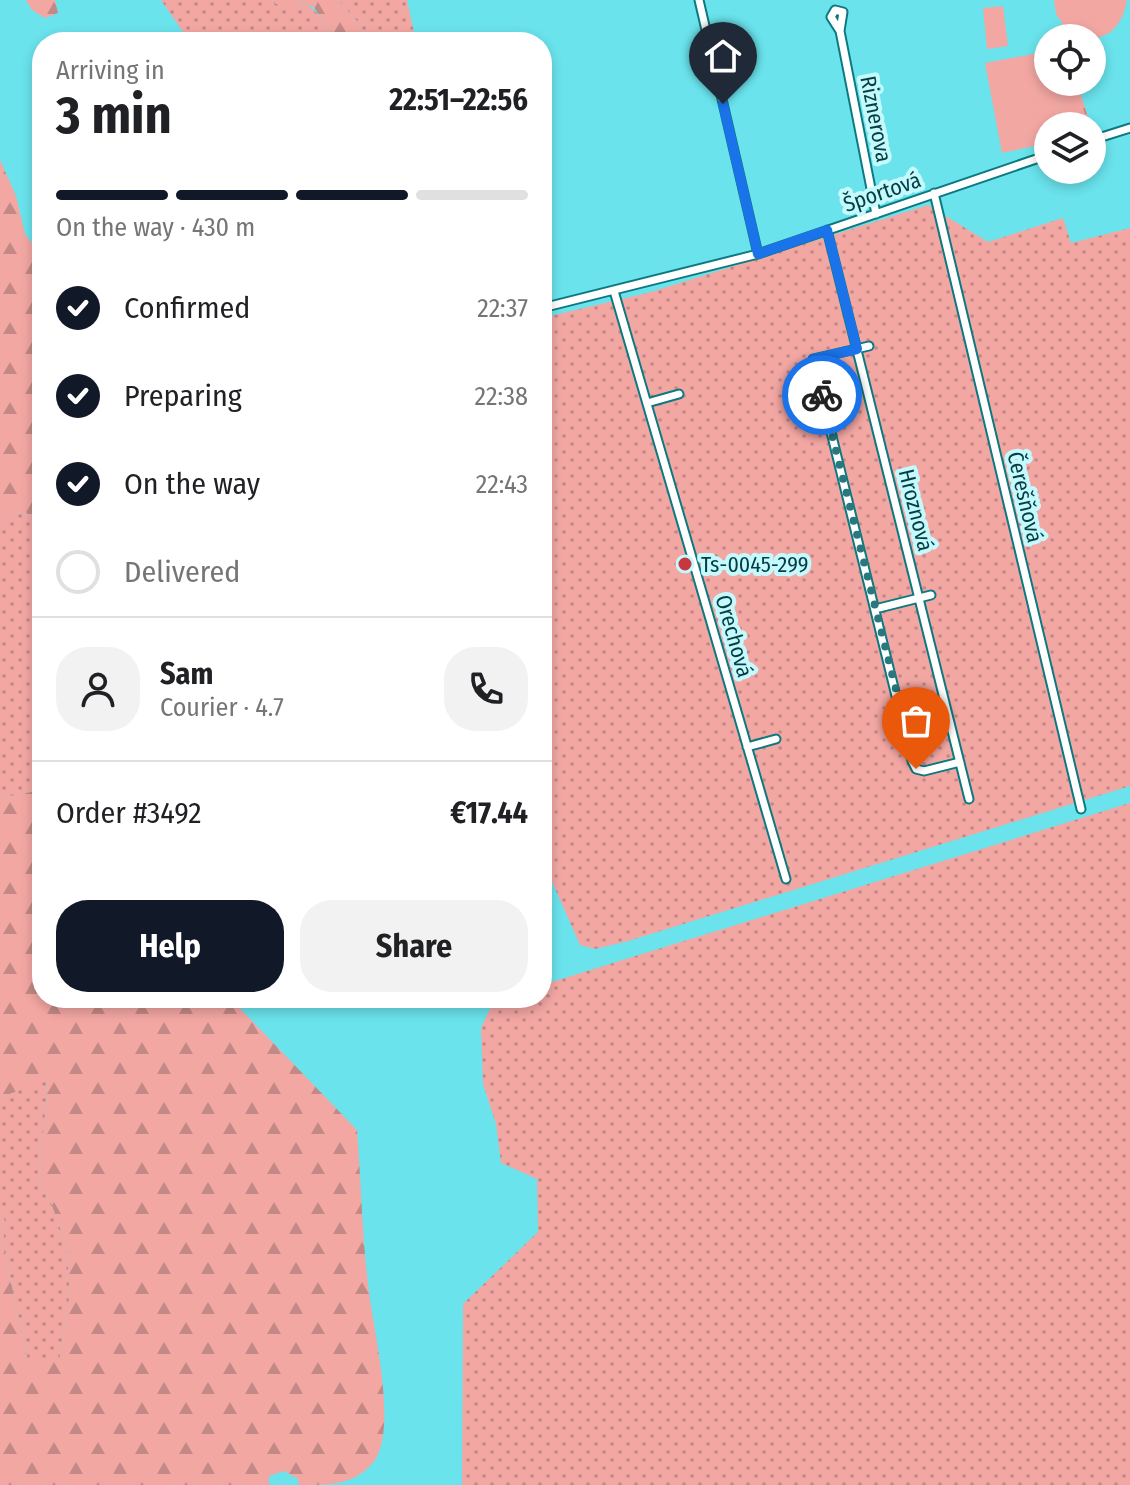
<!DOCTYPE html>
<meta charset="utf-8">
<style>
body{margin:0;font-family:"Fira Sans Condensed",sans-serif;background:#f2f2f2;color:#202124;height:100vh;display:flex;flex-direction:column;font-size:30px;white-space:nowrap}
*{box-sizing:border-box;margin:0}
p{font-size:26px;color:#757577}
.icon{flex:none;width:44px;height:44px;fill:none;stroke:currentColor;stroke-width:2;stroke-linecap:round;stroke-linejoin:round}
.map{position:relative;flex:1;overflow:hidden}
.details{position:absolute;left:32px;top:32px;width:520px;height:976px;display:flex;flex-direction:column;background:#fff;border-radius:32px;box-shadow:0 4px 12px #0003}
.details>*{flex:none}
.tools{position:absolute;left:1034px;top:24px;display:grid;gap:16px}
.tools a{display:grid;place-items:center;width:72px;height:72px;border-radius:50%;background:#fff;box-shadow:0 4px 12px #0003;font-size:40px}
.pin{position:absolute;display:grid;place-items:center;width:68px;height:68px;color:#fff;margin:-82px -34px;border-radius:50% 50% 50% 0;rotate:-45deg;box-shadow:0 0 8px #0007}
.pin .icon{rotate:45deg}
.courier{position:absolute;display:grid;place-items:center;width:80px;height:80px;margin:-40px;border:6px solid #1a73e8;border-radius:50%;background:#fff;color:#222;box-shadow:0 2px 10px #0007}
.head em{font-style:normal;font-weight:700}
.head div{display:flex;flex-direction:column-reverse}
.head{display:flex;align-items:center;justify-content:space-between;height:136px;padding:0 24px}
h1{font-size:52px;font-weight:700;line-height:60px}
.bar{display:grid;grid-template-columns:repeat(4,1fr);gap:12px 8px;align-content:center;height:96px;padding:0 24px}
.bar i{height:10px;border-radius:6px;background:#e0e0e0}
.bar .current{background:#111827}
.bar p{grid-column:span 4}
.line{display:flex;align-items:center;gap:20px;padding:0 24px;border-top:2px solid #e0e0e0}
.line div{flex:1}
.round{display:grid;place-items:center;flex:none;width:84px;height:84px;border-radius:32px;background:#f2f2f2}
ol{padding:0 24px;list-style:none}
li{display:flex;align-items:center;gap:24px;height:88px}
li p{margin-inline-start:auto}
li .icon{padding:8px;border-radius:50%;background:#111827;color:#fff;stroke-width:4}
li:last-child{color:#757577}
li i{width:44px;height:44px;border:4px solid #e0e0e0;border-radius:50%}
.cta{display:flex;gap:16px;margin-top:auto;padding:16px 24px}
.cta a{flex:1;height:92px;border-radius:32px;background:#111827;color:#fff;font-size:32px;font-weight:700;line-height:92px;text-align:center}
.cta a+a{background:#f2f2f2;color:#202124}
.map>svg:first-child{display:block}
.grass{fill:url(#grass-dots)}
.forest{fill:url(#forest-firs)}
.park{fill:url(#park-tufts)}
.garden{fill:#f3a7a3}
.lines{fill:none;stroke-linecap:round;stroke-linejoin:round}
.minor-casing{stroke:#0c7980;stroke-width:11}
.minor{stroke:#fff;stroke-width:7}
.done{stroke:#28787e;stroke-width:8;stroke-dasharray:0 14.4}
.route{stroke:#1a73e8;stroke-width:10}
.poi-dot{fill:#c73740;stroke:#c4fafe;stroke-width:3}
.labels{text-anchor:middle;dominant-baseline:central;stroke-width:8;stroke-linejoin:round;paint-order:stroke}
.street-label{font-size:22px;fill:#053e42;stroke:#c4fafe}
.poi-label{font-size:22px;fill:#053e42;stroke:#c4fafe;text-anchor:start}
</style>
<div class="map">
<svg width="1130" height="1485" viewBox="0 0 1130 1485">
<defs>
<pattern id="grass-dots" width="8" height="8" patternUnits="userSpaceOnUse" patternTransform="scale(2)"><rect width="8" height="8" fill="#f3a7a3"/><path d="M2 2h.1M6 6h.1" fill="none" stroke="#c38986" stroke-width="1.8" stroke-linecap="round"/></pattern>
<pattern id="forest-firs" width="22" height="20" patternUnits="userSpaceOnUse" patternTransform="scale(2)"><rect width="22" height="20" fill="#f3a7a3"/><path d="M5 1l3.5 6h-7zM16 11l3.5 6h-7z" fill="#c38986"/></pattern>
<pattern id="park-tufts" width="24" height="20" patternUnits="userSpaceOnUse" patternTransform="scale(2)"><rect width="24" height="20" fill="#f3a7a3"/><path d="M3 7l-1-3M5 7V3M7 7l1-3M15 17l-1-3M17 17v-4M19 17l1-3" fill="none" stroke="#c38986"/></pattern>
</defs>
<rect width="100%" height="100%" fill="#6ae3ec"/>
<!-- grass -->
<path class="grass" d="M161,0H273L271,2C318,4 311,3 335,42H190Z
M338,0H407L416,42H368L357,21Z
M928,205L988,242L1063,218L1071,243L1130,228V786L628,941L595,949L580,945L542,859V318L651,292Z
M26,512L42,535V790L0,798V520Z
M1130,803V1485H462L463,1304L538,1232L537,1179L501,1163L496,1124L483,1084L481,1028L494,1000L542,998V985Z
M48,1080L39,1182L50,1200L66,1244L70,1293L59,1362H28L3,1245L5,1221L0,1213V1097Z"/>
<!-- forest -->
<path class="forest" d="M26,0H55L58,13L45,18L32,10Z
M274,0H338L357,21L368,42H335L314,7L298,3L292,9L271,2Z
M0,160L16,196L25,234L42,256V535L26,512L0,520Z
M42,790V998H230L357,1130C361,1181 362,1233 368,1284C372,1326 398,1424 375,1460C356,1485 331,1485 299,1485L298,1479L284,1471L269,1476V1485H0V1213L5,1221L3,1245L28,1362L59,1361L70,1293L66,1244L50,1200L39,1182L48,1081L0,1097V798Z"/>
<!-- park -->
<path class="park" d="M1054,82H1077L1088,117L1084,126H1063Z"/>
<!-- garden -->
<path class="garden" d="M1054,0H1127C1121,34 1099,47 1067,31L1056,14Z
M1003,6L1008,46L987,49L983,8Z
M1044,52L1048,54V82H1054L1063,126H1048V143L1002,153L985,63Z"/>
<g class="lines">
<!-- minor casing -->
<g class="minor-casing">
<path id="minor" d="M699,0L758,254
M840,31L831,17L835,10L843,12L840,31L876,214
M1092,140L1130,128
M934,193L1081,809
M827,230L969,799
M614,291L786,879
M542,308L758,254L1048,155
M869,346L813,359L912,761L916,769L924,771L960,762
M647,403L679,394
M875,609L931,595
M747,747L776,739"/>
</g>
<!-- minor -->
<use href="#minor" class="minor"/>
</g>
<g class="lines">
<!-- done -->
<path class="done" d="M822,395L916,769"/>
<!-- route -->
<path class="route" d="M723,104L758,254L827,230L857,349L813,359L822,395"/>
</g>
<!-- markers -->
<circle class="poi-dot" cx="685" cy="564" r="8"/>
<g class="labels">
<!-- street labels -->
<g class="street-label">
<text transform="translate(876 119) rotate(79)">Riznerova</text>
<text transform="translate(882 192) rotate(-19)">Športová</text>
<text transform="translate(1025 497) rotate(77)">Čerešňová</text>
<text transform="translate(916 510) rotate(76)">Hroznová</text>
<text transform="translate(734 636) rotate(74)">Orechová</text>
</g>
<!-- poi labels -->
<g class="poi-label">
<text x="701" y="564">Ts-0045-299</text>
</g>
</g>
</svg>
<div class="tools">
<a><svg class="icon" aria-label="locate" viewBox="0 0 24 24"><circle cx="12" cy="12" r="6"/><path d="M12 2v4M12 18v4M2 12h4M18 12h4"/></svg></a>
<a><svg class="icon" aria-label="layers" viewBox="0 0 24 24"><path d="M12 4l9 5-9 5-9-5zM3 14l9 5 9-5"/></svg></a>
</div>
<div class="pin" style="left:916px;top:769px;background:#ea580c"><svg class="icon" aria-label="bag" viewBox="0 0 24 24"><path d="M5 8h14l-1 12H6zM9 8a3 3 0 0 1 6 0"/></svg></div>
<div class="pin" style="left:723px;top:104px;background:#1f2937"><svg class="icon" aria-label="home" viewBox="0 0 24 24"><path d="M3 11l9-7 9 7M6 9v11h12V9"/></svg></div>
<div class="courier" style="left:822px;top:395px"><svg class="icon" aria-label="bike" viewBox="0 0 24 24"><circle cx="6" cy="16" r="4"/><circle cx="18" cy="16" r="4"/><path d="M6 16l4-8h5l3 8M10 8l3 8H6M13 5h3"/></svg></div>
<section class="details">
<div class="head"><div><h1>3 min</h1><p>Arriving in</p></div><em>22:51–22:56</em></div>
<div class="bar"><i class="current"></i><i class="current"></i><i class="current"></i><i></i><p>On the way · 430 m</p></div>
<ol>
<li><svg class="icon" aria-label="check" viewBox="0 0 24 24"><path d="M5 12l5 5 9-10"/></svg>Confirmed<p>22:37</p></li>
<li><svg class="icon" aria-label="check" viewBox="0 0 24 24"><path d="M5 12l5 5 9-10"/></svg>Preparing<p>22:38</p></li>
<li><svg class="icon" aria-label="check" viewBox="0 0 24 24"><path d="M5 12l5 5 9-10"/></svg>On the way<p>22:43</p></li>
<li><i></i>Delivered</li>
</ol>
<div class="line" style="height:144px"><a class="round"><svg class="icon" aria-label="person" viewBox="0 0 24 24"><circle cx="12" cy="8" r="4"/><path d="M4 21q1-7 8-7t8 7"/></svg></a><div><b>Sam</b><p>Courier · 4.7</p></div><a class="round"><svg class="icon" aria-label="phone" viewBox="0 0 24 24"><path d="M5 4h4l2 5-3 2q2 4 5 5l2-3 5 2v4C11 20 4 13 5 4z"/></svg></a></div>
<div class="line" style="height:104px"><div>Order #3492</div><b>€17.44</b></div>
<div class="cta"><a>Help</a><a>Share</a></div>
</section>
</div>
